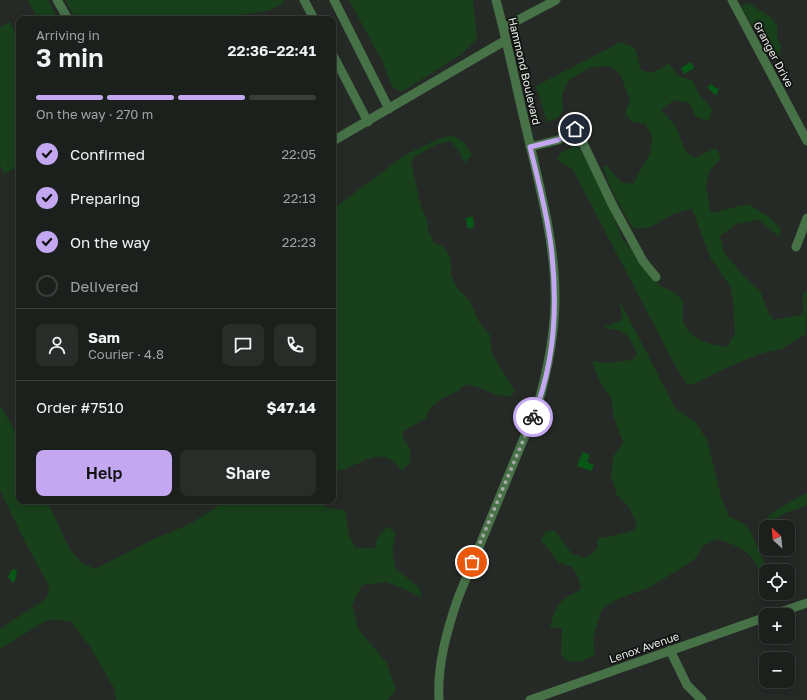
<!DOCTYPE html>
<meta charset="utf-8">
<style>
body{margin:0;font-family:"Golos Text",sans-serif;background:#292d29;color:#f1f3f6;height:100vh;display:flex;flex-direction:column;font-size:15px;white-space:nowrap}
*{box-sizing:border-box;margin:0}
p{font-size:13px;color:#a0a3a3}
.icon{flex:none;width:22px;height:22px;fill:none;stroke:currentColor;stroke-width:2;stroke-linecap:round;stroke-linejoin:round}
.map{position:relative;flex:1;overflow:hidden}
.drawer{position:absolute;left:16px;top:16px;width:320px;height:488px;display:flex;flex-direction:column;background:#1c201c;border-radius:8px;box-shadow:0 2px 10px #0003,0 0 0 1px #3a3e3b}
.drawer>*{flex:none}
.needle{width:26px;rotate:333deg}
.fabs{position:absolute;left:759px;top:520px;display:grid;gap:8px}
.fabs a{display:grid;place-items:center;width:36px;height:36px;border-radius:8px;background:#1c201c;box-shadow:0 2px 10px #0003,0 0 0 1px #3a3e3b;font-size:20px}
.pin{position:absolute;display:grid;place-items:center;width:34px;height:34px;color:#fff;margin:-17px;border:2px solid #fff;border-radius:50%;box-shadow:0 1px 4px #0007}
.courier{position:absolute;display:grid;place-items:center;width:40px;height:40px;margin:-20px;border:3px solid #c4a7f1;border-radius:50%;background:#fff;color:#222;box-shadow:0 1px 5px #0007}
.head em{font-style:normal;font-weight:600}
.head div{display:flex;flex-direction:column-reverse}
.head{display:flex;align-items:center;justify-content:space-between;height:68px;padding:0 20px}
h1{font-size:26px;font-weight:600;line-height:30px}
.bar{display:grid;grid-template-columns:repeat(4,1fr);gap:6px 4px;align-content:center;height:48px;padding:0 20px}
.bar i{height:5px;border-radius:3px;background:#3a3e3b}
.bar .on{background:#c4a7f1}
.bar p{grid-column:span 4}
.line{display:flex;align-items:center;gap:10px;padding:0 20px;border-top:1px solid #3a3e3b}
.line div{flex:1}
.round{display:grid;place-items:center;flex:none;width:42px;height:42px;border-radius:8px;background:#292d29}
ol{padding:0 20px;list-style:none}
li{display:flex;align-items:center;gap:12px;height:44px}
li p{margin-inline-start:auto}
li .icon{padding:4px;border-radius:50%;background:#c4a7f1;color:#111;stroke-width:4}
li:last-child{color:#a0a3a3}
li i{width:22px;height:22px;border:2px solid #3a3e3b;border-radius:50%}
.primary-button{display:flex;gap:8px;margin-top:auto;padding:8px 20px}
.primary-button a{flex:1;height:46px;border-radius:8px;background:#c4a7f1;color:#111;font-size:16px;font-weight:600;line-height:46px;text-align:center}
.primary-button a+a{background:#292d29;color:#f1f3f6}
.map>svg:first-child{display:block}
.green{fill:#18401b}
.water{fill:#095716}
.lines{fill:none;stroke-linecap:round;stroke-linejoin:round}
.minor{stroke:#477248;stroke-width:9}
.done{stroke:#a4a7a4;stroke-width:4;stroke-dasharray:0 7.2}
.route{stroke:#c4a7f1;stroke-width:5}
.labels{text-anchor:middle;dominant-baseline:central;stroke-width:3.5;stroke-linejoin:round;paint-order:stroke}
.street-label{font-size:11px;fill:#e8ebe8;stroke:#101210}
</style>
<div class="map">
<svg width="807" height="700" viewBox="0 0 807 700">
<rect width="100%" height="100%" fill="#262a26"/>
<!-- green -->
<path class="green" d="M27,0H48L58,19H38Z
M65,0H282L284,3L268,11L221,18L220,19H76Z
M349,0H473L477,38L462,54L403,91L397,90L392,86L383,63Z
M748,3L772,18L777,26V36L781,46L779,57L772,60L742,8L743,4Z
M10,22L19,39V166L5,174L0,165V27Z
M621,42L635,48L641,70L652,73L666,66L668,62L677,75L693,81L698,93L712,109L709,121L696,117L689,103L675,100L661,109L676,127L685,150L694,158L716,148L721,158L710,170L706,186L711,213L748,204L768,216L781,229L779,237L759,220L736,224L720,236L724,252L742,274L760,291L769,314L774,320L803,314V293L807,290L806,334L782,349L759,354L726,368L696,383L688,385L677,369L573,170L557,160L560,153L569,149L576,143L599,182L622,238L660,286L672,291L683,301C683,307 682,317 684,323C692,341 710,344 727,347L735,333L733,300L730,286L711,259L692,209C685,210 677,213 671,215C657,222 649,233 632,227L611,189L603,167L607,166L621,182L633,184L650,153L652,136L645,124L632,122L625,114L630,100L620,74L610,66L589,68L569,80L562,94L563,110L558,118L547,122L536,86Z
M453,135L464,143L472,155L464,163L460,153L451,141L437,144L414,157L411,164L421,206L427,220L429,232L434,243L443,246L451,259V275L457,288L470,301L479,322L490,335L492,354L515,391L510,397L497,395L480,388L466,384L458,391L441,399L430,408L426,418L402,432L404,440L410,448V462L402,471C384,449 375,456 352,466C346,469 339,470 333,471V209L405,155L436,140Z
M620,301L675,408L695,422L707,440L721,497L729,516L742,523L750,530L768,571H766V591C763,586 762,579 760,573C754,553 737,545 717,539L703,546L694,560L650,587L618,599L602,609L593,638L595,655L581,661L568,662L561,654L562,628L550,627C552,618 556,606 564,599C569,595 576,593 581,589L579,579L572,567L559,563L541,540L546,531H555L572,554L585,558L597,549L598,538L609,537L634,530L637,524L629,507L617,495L611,477L613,457L623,442L614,418L611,398L600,382L592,361L606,363L632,360L637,355C634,346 629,334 620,331C615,329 610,329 604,327L622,320Z
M0,405L19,438V501H47L70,550L82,563L95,569L156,538L190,524L226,501H319L327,508L345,510L349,535L356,548H375L377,538L388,526L396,533L392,551L396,569L419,587L422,598L407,590L386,582L362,585L352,605L358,629L387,663L396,691L387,700H116L114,688L89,645L70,621L47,620L0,649V629L47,598L49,586L25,542L0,490Z
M807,493V505C799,509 791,511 783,514C777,517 772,522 766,523L765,519C778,508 792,501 807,493Z"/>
<!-- water -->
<path class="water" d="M691,62L694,68L684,74L681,68Z
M712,84L714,87L718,88V92L717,95L714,94L708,88L709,85Z
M468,217H473L474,226L471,229L467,227L466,219Z
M583,452L590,455L587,462L594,465L591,471L577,466Z
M14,569L17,570L15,581L13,583L8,577L11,571Z"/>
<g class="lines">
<!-- minor -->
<path class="minor" d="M57,0L68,19
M304,0L314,19
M334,0L389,109
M732,0L807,141
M503,28L556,0
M333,55L368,122
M572,131L578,134L581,139L613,206L643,261L656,277
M333,141L506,40
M530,147L558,140L575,129
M796,247L807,218
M771,615L807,603
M670,650L687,685L702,700
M439,700C437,665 447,630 458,598L538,404C548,369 555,333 555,297C555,242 540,189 528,136C517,91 508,45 496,0
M530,700L766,617"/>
</g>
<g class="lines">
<!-- done -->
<path class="done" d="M472,562L533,417"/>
<!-- route -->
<path class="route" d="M533,417C555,363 558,303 551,246C547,213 538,180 530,147L558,140L575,129"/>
</g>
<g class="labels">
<!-- street labels -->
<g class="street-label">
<text transform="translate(774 54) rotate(62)">Granger Drive</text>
<text transform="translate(525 71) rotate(77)">Hammond Boulevard</text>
<text transform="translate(644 647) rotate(-19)">Lenox Avenue</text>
</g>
</g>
</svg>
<div class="fabs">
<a><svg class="needle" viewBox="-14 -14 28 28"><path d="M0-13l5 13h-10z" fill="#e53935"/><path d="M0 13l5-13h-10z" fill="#a0a3a3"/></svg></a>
<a><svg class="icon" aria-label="locate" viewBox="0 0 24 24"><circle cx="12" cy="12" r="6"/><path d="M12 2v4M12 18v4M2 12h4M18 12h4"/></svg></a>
<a>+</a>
<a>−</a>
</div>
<div class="pin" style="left:472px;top:562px;background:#ea580c"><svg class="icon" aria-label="bag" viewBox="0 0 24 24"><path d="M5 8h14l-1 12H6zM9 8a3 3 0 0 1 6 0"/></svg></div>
<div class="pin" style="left:575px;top:129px;background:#1f2937"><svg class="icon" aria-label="home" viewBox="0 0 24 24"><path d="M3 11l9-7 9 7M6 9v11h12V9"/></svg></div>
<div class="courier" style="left:533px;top:417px"><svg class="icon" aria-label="bike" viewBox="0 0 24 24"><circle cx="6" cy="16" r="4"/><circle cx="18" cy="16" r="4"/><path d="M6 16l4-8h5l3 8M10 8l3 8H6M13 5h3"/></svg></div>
<section class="drawer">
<div class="head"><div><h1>3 min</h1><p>Arriving in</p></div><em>22:36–22:41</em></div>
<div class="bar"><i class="on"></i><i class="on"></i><i class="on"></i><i></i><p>On the way · 270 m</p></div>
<ol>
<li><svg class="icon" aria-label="check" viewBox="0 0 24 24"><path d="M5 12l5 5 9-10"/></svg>Confirmed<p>22:05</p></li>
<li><svg class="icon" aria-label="check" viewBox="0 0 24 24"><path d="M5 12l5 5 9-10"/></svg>Preparing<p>22:13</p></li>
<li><svg class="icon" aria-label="check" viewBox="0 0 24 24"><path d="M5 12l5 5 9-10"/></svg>On the way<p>22:23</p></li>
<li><i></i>Delivered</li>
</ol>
<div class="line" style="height:72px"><a class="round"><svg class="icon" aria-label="person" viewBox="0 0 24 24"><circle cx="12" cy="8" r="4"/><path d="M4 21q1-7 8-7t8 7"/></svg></a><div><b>Sam</b><p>Courier · 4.8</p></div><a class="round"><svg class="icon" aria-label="chat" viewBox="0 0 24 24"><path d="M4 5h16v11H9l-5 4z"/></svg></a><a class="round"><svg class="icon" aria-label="phone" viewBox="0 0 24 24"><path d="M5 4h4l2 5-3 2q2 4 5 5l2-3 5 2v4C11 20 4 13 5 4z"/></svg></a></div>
<div class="line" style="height:52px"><div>Order #7510</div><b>$47.14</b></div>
<div class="primary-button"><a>Help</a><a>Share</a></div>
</section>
</div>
